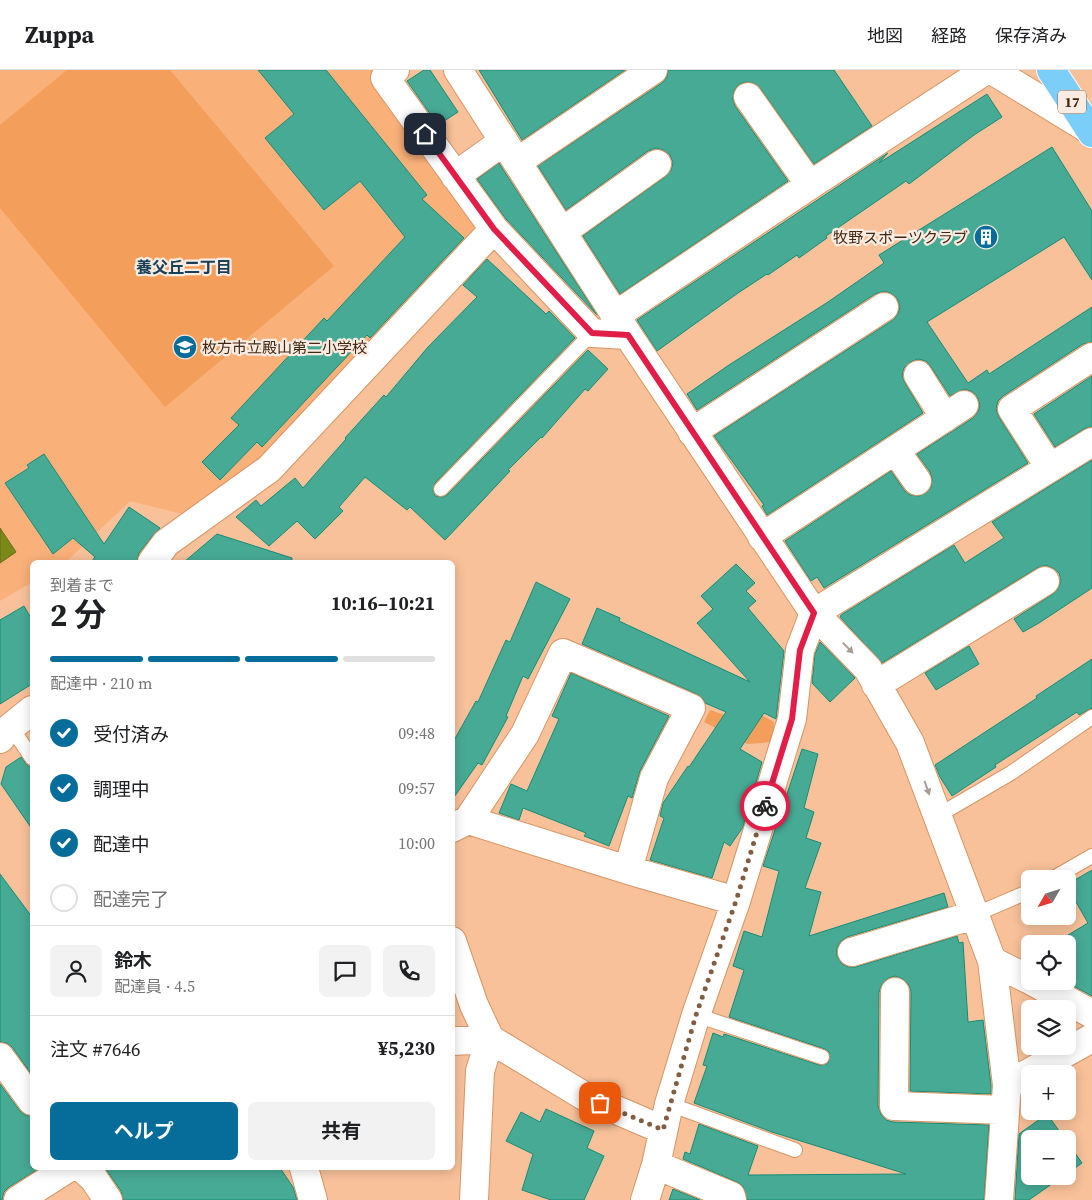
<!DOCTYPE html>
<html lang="ja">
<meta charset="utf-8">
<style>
body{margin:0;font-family:"Source Serif 4","Noto Sans JP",serif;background:#f2f2f2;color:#202124;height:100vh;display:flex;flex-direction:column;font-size:19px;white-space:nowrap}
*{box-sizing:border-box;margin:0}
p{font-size:16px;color:#757577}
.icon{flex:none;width:28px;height:28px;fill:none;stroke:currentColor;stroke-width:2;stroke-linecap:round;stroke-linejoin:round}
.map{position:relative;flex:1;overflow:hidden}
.sheet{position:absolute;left:30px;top:490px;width:425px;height:610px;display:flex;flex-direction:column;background:#fff;border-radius:8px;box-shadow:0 2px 12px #0003}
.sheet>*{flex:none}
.needle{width:32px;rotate:231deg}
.controls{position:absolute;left:1021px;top:800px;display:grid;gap:10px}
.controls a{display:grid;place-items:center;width:55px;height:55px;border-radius:8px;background:#fff;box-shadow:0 2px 12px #0003;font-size:25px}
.pin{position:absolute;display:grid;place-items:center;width:42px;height:42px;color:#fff;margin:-21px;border-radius:10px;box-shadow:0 2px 8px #0006}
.courier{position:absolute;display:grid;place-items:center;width:50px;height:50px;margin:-25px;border:4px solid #e11d48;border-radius:50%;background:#fff;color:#222;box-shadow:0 1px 6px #0007}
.overview em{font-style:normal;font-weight:700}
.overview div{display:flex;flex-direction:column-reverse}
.overview{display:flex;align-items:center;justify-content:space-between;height:85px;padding:0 20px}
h1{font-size:32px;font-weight:700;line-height:38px}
.bar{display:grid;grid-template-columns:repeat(4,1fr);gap:8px 5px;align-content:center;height:60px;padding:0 20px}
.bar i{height:6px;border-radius:4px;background:#e0e0e0}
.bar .on{background:#066c9a}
.bar p{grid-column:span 4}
.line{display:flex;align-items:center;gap:12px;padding:0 20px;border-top:1px solid #e0e0e0}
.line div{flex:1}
.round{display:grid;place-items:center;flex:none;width:52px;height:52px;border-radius:8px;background:#f2f2f2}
ol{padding:0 20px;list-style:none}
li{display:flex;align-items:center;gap:15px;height:55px}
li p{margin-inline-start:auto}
li .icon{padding:5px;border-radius:50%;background:#066c9a;color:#fff;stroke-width:4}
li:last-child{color:#757577}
li i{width:28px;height:28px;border:2px solid #e0e0e0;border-radius:50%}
.action{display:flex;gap:10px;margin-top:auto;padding:10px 20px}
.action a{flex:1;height:58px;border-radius:8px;background:#066c9a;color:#fff;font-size:20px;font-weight:700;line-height:58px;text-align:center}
.action a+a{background:#f2f2f2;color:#202124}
header{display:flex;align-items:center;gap:30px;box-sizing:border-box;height:70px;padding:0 25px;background:#fff;border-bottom:1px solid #e0e0e0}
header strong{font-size:24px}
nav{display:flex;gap:28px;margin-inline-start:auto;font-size:18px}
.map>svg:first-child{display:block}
.built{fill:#fab079}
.green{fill:#f49e5b}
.water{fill:#7a8918;stroke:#696c16}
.building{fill:#47aa95;stroke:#168c77}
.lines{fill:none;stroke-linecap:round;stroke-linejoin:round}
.service-casing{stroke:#d69564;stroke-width:16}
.minor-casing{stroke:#d69564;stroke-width:30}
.primary-casing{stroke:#fff;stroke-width:30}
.service{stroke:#fff;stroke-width:14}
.minor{stroke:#fff;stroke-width:28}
.primary{stroke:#7acef7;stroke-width:28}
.oneway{fill:#aa9e94}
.done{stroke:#815d42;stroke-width:5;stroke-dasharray:0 9}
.route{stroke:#e11d48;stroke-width:6}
.labels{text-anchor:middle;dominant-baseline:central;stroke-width:4.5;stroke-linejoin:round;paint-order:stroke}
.shield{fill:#faece2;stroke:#786250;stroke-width:1}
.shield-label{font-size:14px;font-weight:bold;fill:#412712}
.poi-label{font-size:15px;fill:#412712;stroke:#faece2;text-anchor:end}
.neighbourhood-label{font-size:16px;font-weight:bold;fill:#184057;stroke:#faece2}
</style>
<header>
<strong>Zuppa</strong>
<nav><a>地図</a><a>経路</a><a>保存済み</a></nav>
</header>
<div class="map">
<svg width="1092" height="1130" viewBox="0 0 1092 1130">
<rect width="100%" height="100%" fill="#f8c19a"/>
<!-- built -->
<path class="built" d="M0,0H375L484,159L258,395L182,444L130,431L66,492H32V512L0,531Z"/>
<!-- green -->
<path class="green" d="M67,0H170L334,196L165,337L0,138V55Z
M733,626L753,640L774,652L773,672L747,674L704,652L710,640L725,645Z"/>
<!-- water -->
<path class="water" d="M0,458L16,482L0,493Z"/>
<!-- building -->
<path class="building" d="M258,0H326L427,125L422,129L464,168L370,268L367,265L262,377L257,372L220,410L202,392L239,355L231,348L324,248L327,251L405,167L360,111L324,140L265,68L294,44Z
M424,0H430L458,42L438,55L407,11Z
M479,0H625L522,70Z
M668,0H834L872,56L814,94L760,18L754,13L746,12L739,14L734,21L733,29L735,36L788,111L620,224L583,166L666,106L671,100L673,93L670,85L663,80L656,78L648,81L566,140L538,96L662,13L667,7Z
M987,24L1002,47L974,65L909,114L906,111L826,166L827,168L799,188L797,185L768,205L767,204L738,223L657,281L637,250L888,83L879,93Z
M1052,77L1092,141V210L1064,167L927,252L968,313L987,300L989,304L1092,237V272L1083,274L1003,326L998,331L996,339L999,347L1028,393L824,518L817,507L811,511L785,471L891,401L904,420L910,425L919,426L926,423L931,417L932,409L930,402L917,384L973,348L978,342L980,335L977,326L971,321L964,319L950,326L931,297L926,291L918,289L910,292L904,298L902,306L905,313L923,343L767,445L762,436L764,435L714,366L893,250L898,244L900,237L897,228L891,223L884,221L875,224L697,340L687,324L729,295L828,232L884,193L879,185Z
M499,93L504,101L597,245L506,149L477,109Z
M487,189L546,244L549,241L575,268L435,413L433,421L435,426L443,427L447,425L588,280L608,299L588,321L585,319L542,368L541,367L508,400L510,401L481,432L445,470L410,437L407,440L365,407L339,437L343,441L315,469L297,451L269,476L236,447L256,430L261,436L295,408L303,418L346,369L345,368L384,325L386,327L428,277L477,227L463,215Z
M1092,306V356L1084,359L1055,377L1034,344Z
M44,384L104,474L129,437L160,458L154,464L139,483L137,492H91L95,487L73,468L53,484L5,413L29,398L27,395Z
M1092,390V518L1039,553L1023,562L1014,549L1053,524L1058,519L1061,511L1059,503L1053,498L1045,495L1037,498L882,593L840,547L841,545L954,475L965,493L1004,468L992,452Z
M217,464L292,488V492H184Z
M736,494L755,513L746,521L756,531L748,538L784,581L776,649L764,643L740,679L762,692L743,757L730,776L724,772L712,808L650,790L664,748L660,746L663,733L688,696L689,697L726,642L705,633L703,629L697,624L582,574L597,538L620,548L619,551L750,612L697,553L713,539L701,526Z
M536,512L570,529L528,609L523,606L506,646L508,647L482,695L478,693L452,730V674L476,631L478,632L506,570L510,572Z
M24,536L32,550V614L0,634V550Z
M820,572L855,608L830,632L812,613L815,584Z
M969,576L979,594L936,620L925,603Z
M1092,589V638L1079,645L1077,642L995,695L996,697L952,726L940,707L935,695L1037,628L1036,626Z
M571,603L669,646L640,701L632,728L628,726L609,776L584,766L586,763L523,738L519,750L499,743L511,714L527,721L559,649L552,646Z
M802,679L818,684L804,738L814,742L806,768L821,773L805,818L821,822L809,866L944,823L948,837L847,867L840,872L837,878V886L842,894L848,897H856L957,866L959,873L963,872L968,952L983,950L991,1015V1024L910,1021L911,922L909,915L903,909L895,906L888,908L882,914L879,922L878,1036L881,1044L886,1050L893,1052L989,1055L984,1130H747L743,1116L737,1112L683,1089L685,1082L690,1084L699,1054L758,1076L748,1105L906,1104L772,1062L694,1033L707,996L703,995L713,963L723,967L724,964L819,995L827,994L830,989L829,982L825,979L729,947L744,900L733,896L744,861L762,867L779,801L763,796Z
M21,687L28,696L32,697V759L1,714L6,697Z
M1092,800V926L1068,913V865L1088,853L1068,818V814Z
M0,804L32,847V1005L12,977L7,973L0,972Z
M0,1014L20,1041L25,1045L32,1046V1098H40L9,1117L4,1122L2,1130H0Z
M546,1039L594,1061L587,1078L604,1086L584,1130H551L522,1120L533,1084L506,1071L521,1042L540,1052Z
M1047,1044L1065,1069H1030V1106H1063L1029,1130H1015L1019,1064Z
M1068,1073L1082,1093L1068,1103Z
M105,1098H280L293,1117L297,1130H123L121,1121Z
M673,1119L700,1130H669Z"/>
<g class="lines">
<!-- service casing -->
<g class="service-casing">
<path id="service" d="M441,419L592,263
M11,657L32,688
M937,746L1011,703L1092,647
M1052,809L1092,786
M974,845L1030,821
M696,945L822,987
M669,1034L795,1080"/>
</g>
<!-- minor casing -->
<g class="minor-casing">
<path id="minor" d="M395,0L385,8L494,159
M458,0L628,265L814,543L868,599L910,673L992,891L1030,910
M988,0L995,2L1090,60L1092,57
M748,27L810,115
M517,92L653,0
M455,106L504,71
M562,162L657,94
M616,245L810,115L986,0
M918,305L945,348
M692,362L884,237
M895,380L917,411
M1050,398L1012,339L1092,287
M762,467L964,335
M152,492L166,473L269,399L494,159L592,263L628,265
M876,615L1045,511
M0,669L7,660L32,640
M452,758L468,750L525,664L563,583L691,638L654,708L628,800L468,750
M628,800L736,831
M452,871L474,935L490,969L480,1001L474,1130
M852,882L974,845
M992,891L1007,1015
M1032,911L1092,944
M895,922L894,1036L1005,1040
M452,971L490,969L584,1026L663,1060
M0,987L32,1031
M656,1095L731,1126L732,1130
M82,1098L94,1109L108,1130
M304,1098L313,1130
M18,1130L68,1098
M645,1130L656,1095L669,1034L696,945L736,831L792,649L800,580L814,543L1092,372
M999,1130L1007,1015L1092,968"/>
</g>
<!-- primary casing -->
<g class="primary-casing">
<path id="primary" d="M1051,0L1092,63"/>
</g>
<!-- service -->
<use href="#service" class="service"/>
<!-- minor -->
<use href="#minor" class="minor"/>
<!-- primary -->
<use href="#primary" class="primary"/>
</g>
<!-- one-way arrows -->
<defs><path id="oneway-solid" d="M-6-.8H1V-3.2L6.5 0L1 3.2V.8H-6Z" transform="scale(1.25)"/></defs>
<g class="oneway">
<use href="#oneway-solid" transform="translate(848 578) rotate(46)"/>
<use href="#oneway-solid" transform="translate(927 718) rotate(70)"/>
</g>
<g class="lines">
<!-- done -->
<path class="done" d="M600,1033L663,1060L696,945L736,831L765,736"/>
<!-- route -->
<path class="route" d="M425,64L494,159L592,263L628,265L814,543L800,580L792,649L765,736"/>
</g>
<!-- icons -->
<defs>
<g id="building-disc" transform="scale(1.25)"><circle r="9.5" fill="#066c9a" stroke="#faece2"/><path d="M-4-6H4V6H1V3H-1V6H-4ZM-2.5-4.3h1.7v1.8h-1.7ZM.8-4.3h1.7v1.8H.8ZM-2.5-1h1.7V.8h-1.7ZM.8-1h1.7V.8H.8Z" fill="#fff"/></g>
<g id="school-disc" transform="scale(1.25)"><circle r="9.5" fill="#066c9a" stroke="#faece2"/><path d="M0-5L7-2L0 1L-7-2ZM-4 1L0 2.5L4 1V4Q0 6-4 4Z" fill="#fff"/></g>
</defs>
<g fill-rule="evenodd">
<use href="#building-disc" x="986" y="167"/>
<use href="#school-disc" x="185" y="277"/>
</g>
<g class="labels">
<!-- shield labels -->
<rect class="shield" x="1058" y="20.5" width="28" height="23" rx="4"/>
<g class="shield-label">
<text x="1072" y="32">17</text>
</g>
<!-- poi labels -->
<g class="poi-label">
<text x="968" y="167">牧野スポーツクラブ</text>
<text x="202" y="277" text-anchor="start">枚方市立殿山第二小学校</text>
</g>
<!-- neighbourhood labels -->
<g class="neighbourhood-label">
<text x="184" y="197">養父丘二丁目</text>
</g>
</g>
</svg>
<div class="controls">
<a><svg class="needle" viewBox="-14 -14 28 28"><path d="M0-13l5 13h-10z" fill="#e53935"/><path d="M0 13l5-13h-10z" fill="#757577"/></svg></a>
<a><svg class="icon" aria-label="locate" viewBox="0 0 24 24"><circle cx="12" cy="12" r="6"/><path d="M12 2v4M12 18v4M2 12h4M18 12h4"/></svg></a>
<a><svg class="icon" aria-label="layers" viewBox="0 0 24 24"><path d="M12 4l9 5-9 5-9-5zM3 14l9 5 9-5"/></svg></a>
<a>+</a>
<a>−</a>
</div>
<div class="pin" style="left:600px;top:1033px;background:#ea580c"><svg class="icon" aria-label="bag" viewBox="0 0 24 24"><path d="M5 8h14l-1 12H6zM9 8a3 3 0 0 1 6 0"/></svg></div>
<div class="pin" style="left:425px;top:64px;background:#1f2937"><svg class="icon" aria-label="home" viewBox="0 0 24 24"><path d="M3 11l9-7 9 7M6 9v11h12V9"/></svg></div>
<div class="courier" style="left:765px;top:736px"><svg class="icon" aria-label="bike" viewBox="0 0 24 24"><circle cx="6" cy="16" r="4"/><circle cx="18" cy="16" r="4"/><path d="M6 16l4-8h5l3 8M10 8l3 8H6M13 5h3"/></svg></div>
<section class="sheet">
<div class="overview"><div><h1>2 分</h1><p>到着まで</p></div><em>10:16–10:21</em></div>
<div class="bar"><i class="on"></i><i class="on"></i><i class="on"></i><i></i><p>配達中 · 210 m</p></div>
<ol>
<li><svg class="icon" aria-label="check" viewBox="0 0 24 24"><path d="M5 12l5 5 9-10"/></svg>受付済み<p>09:48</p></li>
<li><svg class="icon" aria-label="check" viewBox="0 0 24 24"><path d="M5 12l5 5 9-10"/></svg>調理中<p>09:57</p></li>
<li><svg class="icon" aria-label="check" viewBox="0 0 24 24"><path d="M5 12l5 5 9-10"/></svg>配達中<p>10:00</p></li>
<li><i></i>配達完了</li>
</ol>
<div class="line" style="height:90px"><a class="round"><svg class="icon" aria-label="person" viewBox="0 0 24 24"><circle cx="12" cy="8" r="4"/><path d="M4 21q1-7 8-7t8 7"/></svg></a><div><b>鈴木</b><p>配達員 · 4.5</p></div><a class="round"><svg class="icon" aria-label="chat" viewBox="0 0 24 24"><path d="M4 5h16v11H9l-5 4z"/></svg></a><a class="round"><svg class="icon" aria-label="phone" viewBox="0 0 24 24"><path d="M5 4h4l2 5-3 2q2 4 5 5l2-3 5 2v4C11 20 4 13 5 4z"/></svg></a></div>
<div class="line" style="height:65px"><div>注文 #7646</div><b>¥5,230</b></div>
<div class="action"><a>ヘルプ</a><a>共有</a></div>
</section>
</div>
